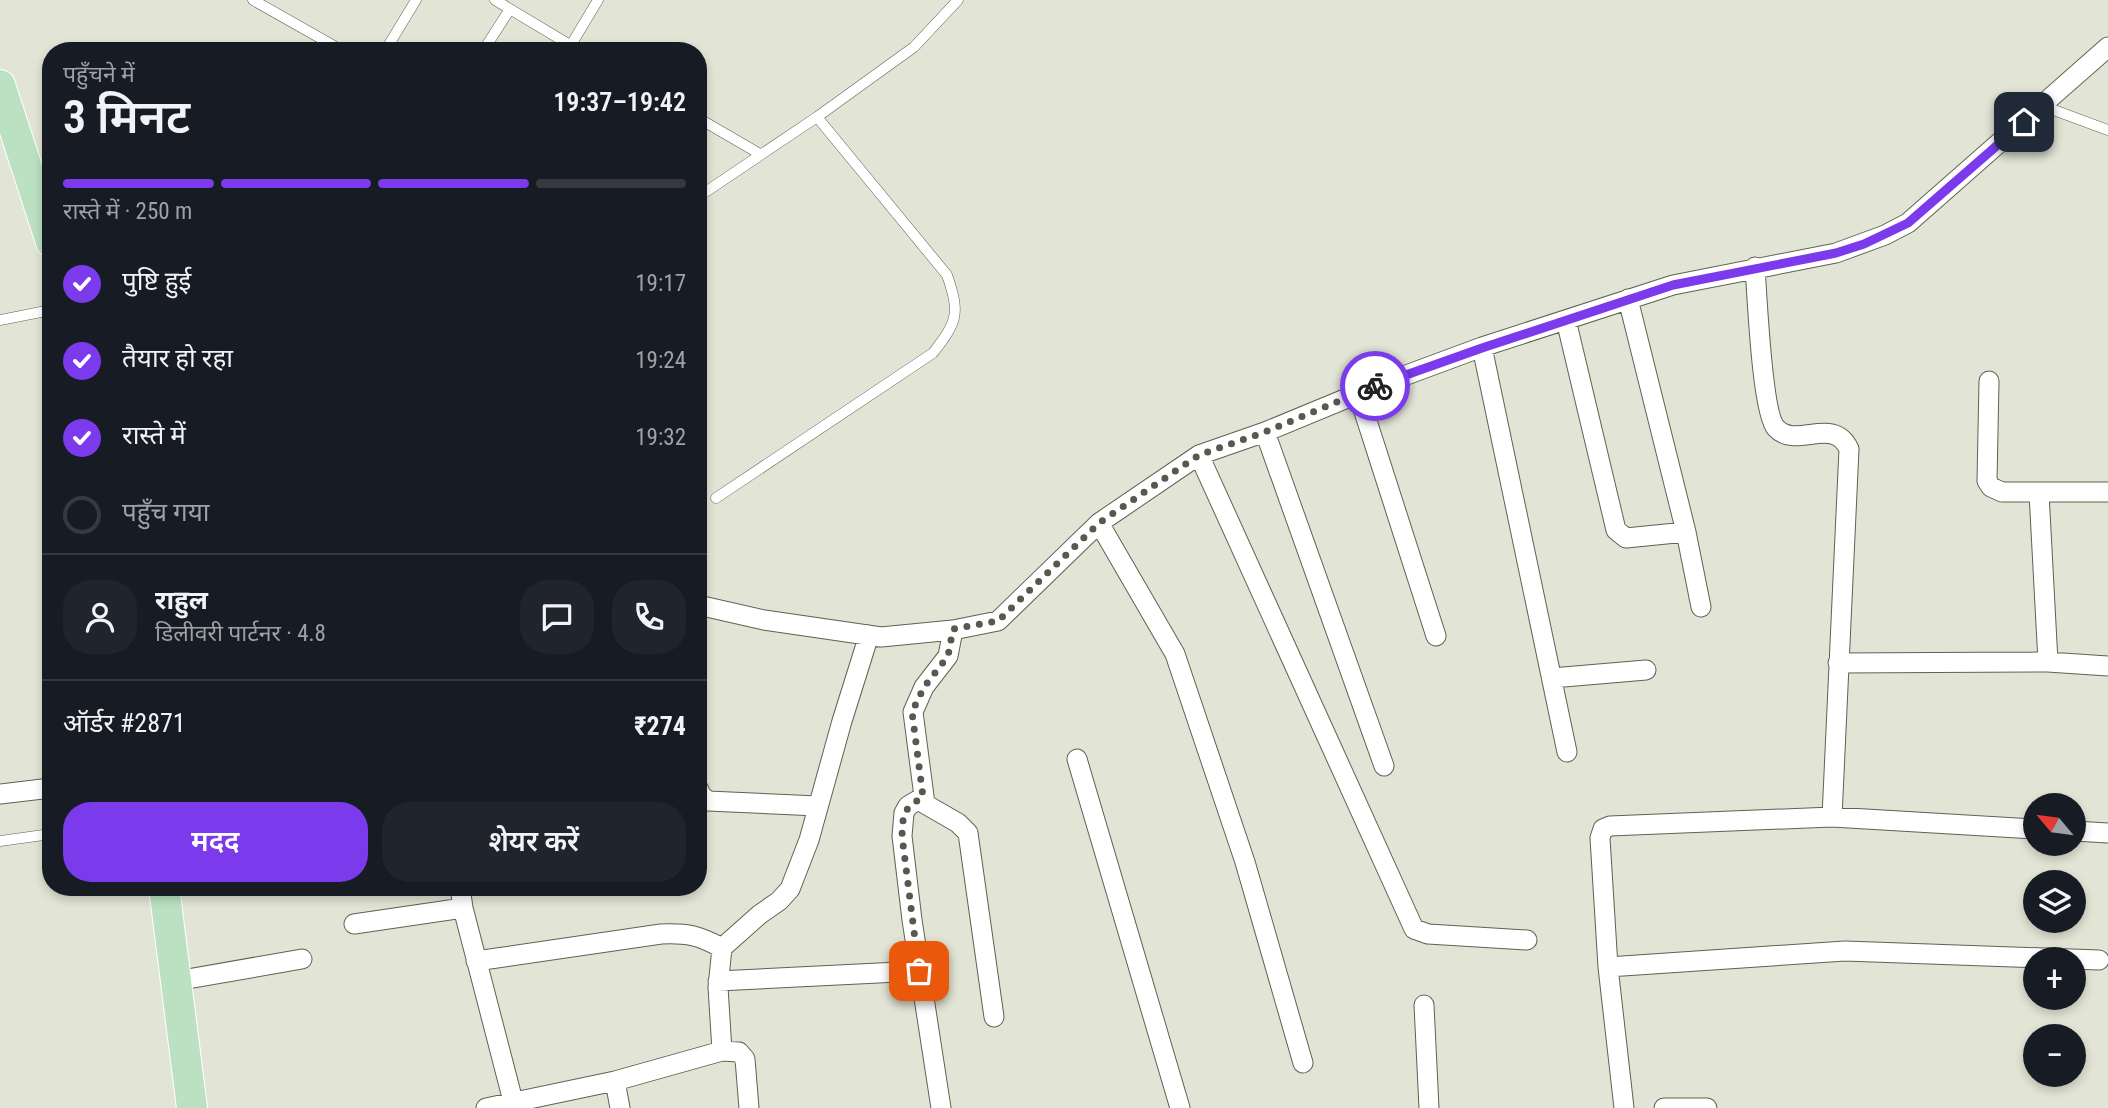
<!DOCTYPE html>
<html lang="hi">
<meta charset="utf-8">
<style>
body{margin:0;font-family:"Roboto Condensed","Noto Sans Devanagari",sans-serif;background:#20242c;color:#f1f3f6;height:100vh;display:flex;flex-direction:column;font-size:26px;white-space:nowrap}
*{box-sizing:border-box;margin:0}
p{font-size:23px;color:#9ea1a6}
.icon{flex:none;width:38px;height:38px;fill:none;stroke:currentColor;stroke-width:2;stroke-linecap:round;stroke-linejoin:round}
.map{position:relative;flex:1;overflow:hidden}
.panel{position:absolute;left:42px;top:42px;width:665px;height:854px;display:flex;flex-direction:column;background:#171b24;border-radius:28px;box-shadow:0 4px 10px #0003}
.panel>*{flex:none}
.needle{width:46px;rotate:299deg}
.buttons{position:absolute;left:2023px;top:793px;display:grid;gap:14px}
.buttons a{display:grid;place-items:center;width:63px;height:63px;border-radius:50%;background:#171b24;box-shadow:0 4px 10px #0003;font-size:35px}
.pin{position:absolute;display:grid;place-items:center;width:60px;height:60px;color:#fff;margin:-30px;border-radius:14px;box-shadow:0 4px 10px #0006}
.courier{position:absolute;display:grid;place-items:center;width:70px;height:70px;margin:-35px;border:5px solid #7c3aed;border-radius:50%;background:#fff;color:#222;box-shadow:0 2px 9px #0007}
.overview em{font-style:normal;font-weight:600}
.overview div{display:flex;flex-direction:column-reverse}
.overview{display:flex;align-items:center;justify-content:space-between;height:119px;padding:0 21px}
h1{font-size:46px;font-weight:600;line-height:52px}
.bar{display:grid;grid-template-columns:repeat(4,1fr);gap:10px 7px;align-content:center;height:84px;padding:0 21px}
.bar i{height:9px;border-radius:5px;background:#363941}
.bar .current{background:#7c3aed}
.bar p{grid-column:span 4}
.line{display:flex;align-items:center;gap:18px;padding:0 21px;border-top:2px solid #363941}
.line div{flex:1}
.round{display:grid;place-items:center;flex:none;width:74px;height:74px;border-radius:28px;background:#20242c}
ol{padding:0 21px;list-style:none}
li{display:flex;align-items:center;gap:21px;height:77px}
li p{margin-inline-start:auto}
li .icon{padding:7px;border-radius:50%;background:#7c3aed;color:#fff;stroke-width:4}
li:last-child{color:#9ea1a6}
li i{width:38px;height:38px;border:4px solid #363941;border-radius:50%}
.cta{display:flex;gap:14px;margin-top:auto;padding:14px 21px}
.cta a{flex:1;height:80px;border-radius:28px;background:#7c3aed;color:#fff;font-size:28px;font-weight:600;line-height:80px;text-align:center}
.cta a+a{background:#20242c;color:#f1f3f6}
.map>svg:first-child{display:block}
.lines{fill:none;stroke-linecap:round;stroke-linejoin:round}
.service-casing{stroke:#5f6153;stroke-width:11}
.minor-casing{stroke:#5f6153;stroke-width:21}
.primary-casing{stroke:#fff;stroke-width:32}
.service{stroke:#fff;stroke-width:10}
.minor{stroke:#fff;stroke-width:19}
.primary{stroke:#bce1c2;stroke-width:30}
.done{stroke:#575950;stroke-width:7;stroke-dasharray:0 12.6}
.route{stroke:#7c3aed;stroke-width:9}
</style>
<div class="map">
<svg width="2108" height="1108" viewBox="0 0 2108 1108">
<rect width="100%" height="100%" fill="#e2e5d5"/>
<g class="lines">
<!-- service casing -->
<g class="service-casing">
<path id="service" d="M253,0L343,51
M495,0L580,51
M571,45L598,0
M385,51L416,0
M483,51L510,9
M2043,106L2108,130
M698,118L760,154
M698,197L817,117L914,47L958,0
M0,320L51,310
M716,498L933,353C958,321 960,313 947,275L817,117
M0,841L51,834"/>
</g>
<!-- minor casing -->
<g class="minor-casing">
<path id="minor" d="M1755,267C1757,294 1762,413 1776,428C1796,450 1833,415 1849,449L1832,817
M1628,299L1686,532L1701,607
M1566,320L1616,530L1626,538L1686,532
M1482,347L1567,752
M1989,381L1987,481L1991,487L2002,492H2108
M1358,393L1436,636
M1265,432L1384,766
M1199,455L1414,929L1428,934L1527,940
M2039,493L2048,662
M1099,523L1175,654L1245,862L1303,1063
M698,605L764,620L881,637L953,630L998,621L1099,523L1199,455L1265,432L1374,387L1482,347L1673,285L1836,253L1885,235L1908,223L2108,47
M953,630L948,656L924,687L913,712L925,804L958,823L968,833L994,1017
M1838,663L2048,662L2108,666
M1552,678L1646,670
M1077,759L1180,1108
M698,788L701,795L708,801L818,806
M0,794L51,788
M923,797L908,806L904,813L902,836L912,920L941,1108
M2074,831L2108,833
M460,887L463,908L513,1101
M354,924L463,908
M476,961L661,934C688,933 698,935 722,948
M1608,967L1845,951L2099,960
M176,981L302,959
M718,981L919,971
M1424,1005L1429,1108
M722,1051L718,987L722,948L759,915L779,901L790,889L809,840L842,721L869,635
M615,1081L620,1108
M486,1108L615,1081L722,1051L739,1052L745,1059L749,1108
M1624,1108L1608,967L1600,838L1603,829L1610,826L1832,817L2035,829
M1664,1108H1707"/>
</g>
<!-- primary casing -->
<g class="primary-casing">
<path id="primary" d="M0,85L51,242
M164,887L192,1108"/>
</g>
<!-- service -->
<use href="#service" class="service"/>
<!-- minor -->
<use href="#minor" class="minor"/>
<!-- primary -->
<use href="#primary" class="primary"/>
</g>
<g class="lines">
<!-- done -->
<path class="done" d="M919,971L902,836C903,813 903,809 923,797L912,712L924,687L948,656L953,629L998,621L1099,523L1199,455L1265,432L1375,386"/>
<!-- route -->
<path class="route" d="M1375,386L1482,348L1673,285L1836,253L1864,244L1908,223L2024,122"/>
</g>
</svg>
<div class="buttons">
<a><svg class="needle" viewBox="-14 -14 28 28"><path d="M0-13l5 13h-10z" fill="#e53935"/><path d="M0 13l5-13h-10z" fill="#9ea1a6"/></svg></a>
<a><svg class="icon" aria-label="layers" viewBox="0 0 24 24"><path d="M12 4l9 5-9 5-9-5zM3 14l9 5 9-5"/></svg></a>
<a>+</a>
<a>−</a>
</div>
<div class="pin" style="left:919px;top:971px;background:#ea580c"><svg class="icon" aria-label="bag" viewBox="0 0 24 24"><path d="M5 8h14l-1 12H6zM9 8a3 3 0 0 1 6 0"/></svg></div>
<div class="pin" style="left:2024px;top:122px;background:#1f2937"><svg class="icon" aria-label="home" viewBox="0 0 24 24"><path d="M3 11l9-7 9 7M6 9v11h12V9"/></svg></div>
<div class="courier" style="left:1375px;top:386px"><svg class="icon" aria-label="bike" viewBox="0 0 24 24"><circle cx="6" cy="16" r="4"/><circle cx="18" cy="16" r="4"/><path d="M6 16l4-8h5l3 8M10 8l3 8H6M13 5h3"/></svg></div>
<section class="panel">
<div class="overview"><div><h1>3 मिनट</h1><p>पहुँचने में</p></div><em>19:37–19:42</em></div>
<div class="bar"><i class="current"></i><i class="current"></i><i class="current"></i><i></i><p>रास्ते में · 250 m</p></div>
<ol>
<li><svg class="icon" aria-label="check" viewBox="0 0 24 24"><path d="M5 12l5 5 9-10"/></svg>पुष्टि हुई<p>19:17</p></li>
<li><svg class="icon" aria-label="check" viewBox="0 0 24 24"><path d="M5 12l5 5 9-10"/></svg>तैयार हो रहा<p>19:24</p></li>
<li><svg class="icon" aria-label="check" viewBox="0 0 24 24"><path d="M5 12l5 5 9-10"/></svg>रास्ते में<p>19:32</p></li>
<li><i></i>पहुँच गया</li>
</ol>
<div class="line" style="height:126px"><a class="round"><svg class="icon" aria-label="person" viewBox="0 0 24 24"><circle cx="12" cy="8" r="4"/><path d="M4 21q1-7 8-7t8 7"/></svg></a><div><b>राहुल</b><p>डिलीवरी पार्टनर · 4.8</p></div><a class="round"><svg class="icon" aria-label="chat" viewBox="0 0 24 24"><path d="M4 5h16v11H9l-5 4z"/></svg></a><a class="round"><svg class="icon" aria-label="phone" viewBox="0 0 24 24"><path d="M5 4h4l2 5-3 2q2 4 5 5l2-3 5 2v4C11 20 4 13 5 4z"/></svg></a></div>
<div class="line" style="height:91px"><div>ऑर्डर #2871</div><b>₹274</b></div>
<div class="cta"><a>मदद</a><a>शेयर करें</a></div>
</section>
</div>
